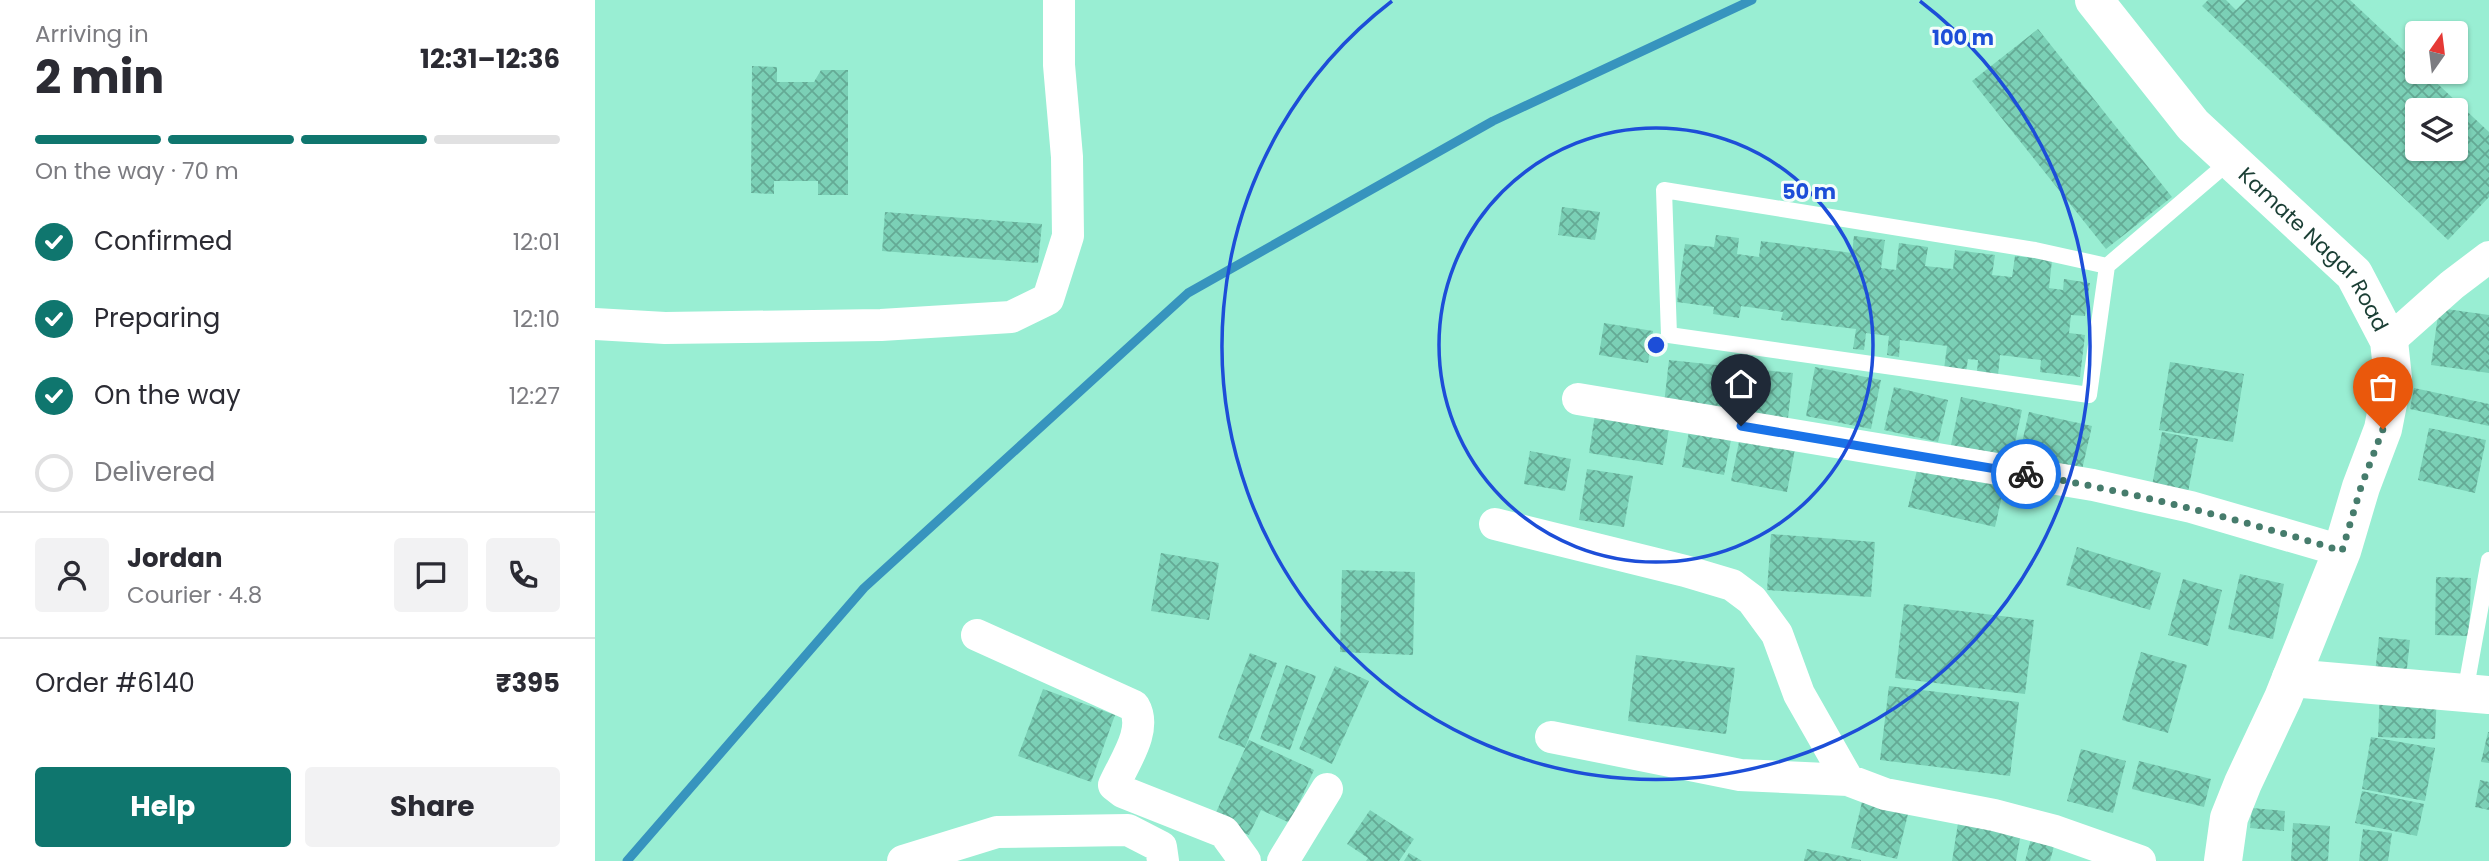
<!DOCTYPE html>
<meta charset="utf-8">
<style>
body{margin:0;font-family:Poppins,sans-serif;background:#f2f2f3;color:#2b2b33;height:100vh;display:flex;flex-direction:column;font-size:26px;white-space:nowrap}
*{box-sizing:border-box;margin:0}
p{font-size:23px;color:#7c7c81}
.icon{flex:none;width:38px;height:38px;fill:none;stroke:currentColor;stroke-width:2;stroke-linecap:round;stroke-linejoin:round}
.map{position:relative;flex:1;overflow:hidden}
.details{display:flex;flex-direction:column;background:#fff;width:595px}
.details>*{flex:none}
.needle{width:46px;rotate:14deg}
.fabs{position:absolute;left:1810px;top:21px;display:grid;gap:14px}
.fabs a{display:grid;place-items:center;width:63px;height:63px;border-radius:7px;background:#fff;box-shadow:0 2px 5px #0004;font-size:35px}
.pin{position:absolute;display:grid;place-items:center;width:60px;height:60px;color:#fff;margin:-72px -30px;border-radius:50% 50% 50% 0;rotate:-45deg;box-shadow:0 0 7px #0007}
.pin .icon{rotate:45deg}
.courier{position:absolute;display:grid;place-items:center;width:70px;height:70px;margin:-35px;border:5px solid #1a73e8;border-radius:50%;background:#fff;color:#222;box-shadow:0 2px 9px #0007}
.summary em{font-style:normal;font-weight:700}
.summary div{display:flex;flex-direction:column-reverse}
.summary{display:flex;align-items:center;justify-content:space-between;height:119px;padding:0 35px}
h1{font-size:46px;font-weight:700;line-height:52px}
.bar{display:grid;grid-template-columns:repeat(4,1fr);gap:10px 7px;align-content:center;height:84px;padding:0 35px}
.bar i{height:9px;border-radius:5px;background:#e1e1e2}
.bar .on{background:#0f766e}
.bar p{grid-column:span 4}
.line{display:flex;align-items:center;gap:18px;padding:0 35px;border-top:2px solid #e1e1e2}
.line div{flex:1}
.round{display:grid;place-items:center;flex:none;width:74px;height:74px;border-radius:7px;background:#f2f2f3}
ol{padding:0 35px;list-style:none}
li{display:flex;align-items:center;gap:21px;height:77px}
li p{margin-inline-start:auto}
li .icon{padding:7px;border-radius:50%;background:#0f766e;color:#fff;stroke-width:4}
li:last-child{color:#7c7c81}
li i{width:38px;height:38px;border:4px solid #e1e1e2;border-radius:50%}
.primary-button{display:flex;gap:14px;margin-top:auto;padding:14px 35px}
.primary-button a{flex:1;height:80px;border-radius:7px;background:#0f766e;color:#fff;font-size:28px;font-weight:700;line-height:80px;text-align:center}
.primary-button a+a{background:#f2f2f3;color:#2b2b33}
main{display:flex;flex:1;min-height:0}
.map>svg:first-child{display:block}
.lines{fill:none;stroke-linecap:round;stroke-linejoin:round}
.stream{stroke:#3794be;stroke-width:9}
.building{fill:url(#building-cross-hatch);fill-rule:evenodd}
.lane{stroke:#fff;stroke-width:16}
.street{stroke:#fff;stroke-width:32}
.secondary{stroke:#fff;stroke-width:38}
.done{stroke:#467c6c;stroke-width:7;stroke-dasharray:0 12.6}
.route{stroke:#1a73e8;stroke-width:9}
.ring{fill:none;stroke:#1d4ed8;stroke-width:3.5}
.labels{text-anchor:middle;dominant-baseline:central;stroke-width:6;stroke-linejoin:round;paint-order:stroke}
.street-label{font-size:21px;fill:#1a3e34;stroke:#f5fdfa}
.centre{fill:#1d4ed8;stroke:#f5fdfa;stroke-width:3.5}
.ring-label{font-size:21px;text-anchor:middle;font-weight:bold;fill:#1d4ed8;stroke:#f5fdfa;stroke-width:6;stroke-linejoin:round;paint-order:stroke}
</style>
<main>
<section class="details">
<div class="summary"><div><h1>2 min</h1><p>Arriving in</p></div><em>12:31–12:36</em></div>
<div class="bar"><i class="on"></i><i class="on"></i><i class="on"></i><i></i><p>On the way · 70 m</p></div>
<ol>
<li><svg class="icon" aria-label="check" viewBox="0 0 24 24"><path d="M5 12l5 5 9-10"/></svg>Confirmed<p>12:01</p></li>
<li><svg class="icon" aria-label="check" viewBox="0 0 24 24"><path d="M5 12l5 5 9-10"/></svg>Preparing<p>12:10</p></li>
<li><svg class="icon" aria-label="check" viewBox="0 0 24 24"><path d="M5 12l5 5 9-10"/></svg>On the way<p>12:27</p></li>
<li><i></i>Delivered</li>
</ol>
<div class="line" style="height:126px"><a class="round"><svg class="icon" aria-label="person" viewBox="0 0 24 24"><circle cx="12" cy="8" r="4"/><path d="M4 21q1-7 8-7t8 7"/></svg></a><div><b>Jordan</b><p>Courier · 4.8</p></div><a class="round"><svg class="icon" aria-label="chat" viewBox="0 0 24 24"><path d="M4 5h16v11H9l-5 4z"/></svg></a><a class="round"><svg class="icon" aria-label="phone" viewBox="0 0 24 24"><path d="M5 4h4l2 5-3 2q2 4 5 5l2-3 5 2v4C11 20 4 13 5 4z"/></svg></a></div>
<div class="line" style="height:91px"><div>Order #6140</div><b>₹395</b></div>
<div class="primary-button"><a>Help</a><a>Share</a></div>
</section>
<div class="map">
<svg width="1894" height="861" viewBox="0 0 1894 861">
<defs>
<pattern id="building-cross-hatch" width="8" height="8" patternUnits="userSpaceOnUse" patternTransform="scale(1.75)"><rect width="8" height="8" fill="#7bd0b6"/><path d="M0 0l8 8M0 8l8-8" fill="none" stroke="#64aa95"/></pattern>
</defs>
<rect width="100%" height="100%" fill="#99eed3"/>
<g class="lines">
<!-- stream -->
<path class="stream" d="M32,861L269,588L593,293L898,121L1157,0"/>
</g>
<!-- building -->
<path class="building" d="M1613,0H1631L1641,10L1651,0H1755L1822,63V72H1830L1894,132V197L1853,240L1607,6ZM1822,110H1860V149H1822Z
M1443,29L1577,197L1511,249L1377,81Z
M157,66L182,67V82H219L226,70H253V195H223V181H179V194L156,193Z
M967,207L1005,212L1000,240L963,235Z
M290,212L447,224L443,263L287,251Z
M1121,235L1144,238L1142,254L1164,257L1166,241L1257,253L1259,236L1290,240L1286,268L1301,270L1304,243L1333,247L1330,266L1358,269L1360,250L1400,255L1397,275L1417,277L1420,256L1457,260L1454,288L1468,290L1469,279L1495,283L1490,316L1476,315L1474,333L1490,335L1485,377L1445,372L1446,360L1405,355L1403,375L1382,372L1383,360L1373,359L1371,372L1349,369L1352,346L1305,340L1304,357L1292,355L1294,336L1271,333L1269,350L1258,349L1261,329L1186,320L1188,312L1146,306L1144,318L1118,314L1119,307L1082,302L1090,244L1119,247Z
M1844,308L1894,315V373L1836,365Z
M1009,323L1058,331L1053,363L1004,355Z
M1074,360L1198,373L1193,418L1069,404Z
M1575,362L1649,374L1638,442L1564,430Z
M1220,367L1286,380L1276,429L1211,416Z
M1299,387L1353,400L1343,442L1289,430Z
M1819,388L1894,404V426L1815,409Z
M1366,397L1427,410L1417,457L1356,445Z
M1434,412L1497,426L1486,474L1423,460Z
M1000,415L1074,428L1068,465L994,453Z
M1095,427L1137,435L1129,475L1087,467Z
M1834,428L1891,440L1880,493L1823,480Z
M1146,432L1201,443L1192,492L1136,481Z
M1567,432L1603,439L1592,498L1556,491Z
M935,451L976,459L970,491L929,484Z
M1325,458L1411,478L1400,527L1313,507Z
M992,469L1038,476L1029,527L984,520Z
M1176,534L1280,542L1276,597L1172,590Z
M1482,547L1566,573L1555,610L1471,585Z
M566,553L624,563L614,620L556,611Z
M747,570L820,572L818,655L745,652Z
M1645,574L1689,584L1678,639L1633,629Z
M1841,577L1876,578L1874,636L1840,635Z
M1588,579L1627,590L1613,646L1573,635Z
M1309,604L1439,620L1430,694L1300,678Z
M1784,637L1815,640L1811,677L1780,673Z
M1546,652L1592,665L1573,733L1527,720Z
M655,653L682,663L650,748L623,738Z
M1041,655L1140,668L1131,734L1033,721Z
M691,665L721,676L695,750L665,739Z
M740,666L774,681L737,764L704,749Z
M1294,686L1424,702L1415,776L1285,760Z
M448,689L520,715L496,782L423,756Z
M1785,691L1842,693L1840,739L1783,737Z
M1893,732H1894V763L1886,762Z
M1776,737L1840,748L1830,801L1767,789Z
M654,740L719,770L695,823L666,810L654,835L618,819Z
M1486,749L1531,761L1518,813L1472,801Z
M1544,761L1616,779L1609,807L1537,789Z
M1885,780L1894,782V810L1880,807Z
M1767,791L1829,804L1822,836L1760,823Z
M1267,802L1313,814L1302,859L1256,848Z
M1657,808L1690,811L1689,831L1655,828Z
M775,810L819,839L804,861H771L773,858L752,844Z
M1363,823L1426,833L1421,861H1357Z
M1698,823L1735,826L1733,861H1696Z
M1768,829L1797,833L1793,861H1764Z
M1436,839L1459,846L1455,861H1430Z
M1212,849L1266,860V861H1209Z
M814,853L827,861H809Z"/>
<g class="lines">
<!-- lane -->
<path class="lane" d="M1512,266L1440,250L1069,190L1074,335L1494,395L1512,266L1636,160
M1870,693L1894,560"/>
<!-- street -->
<path class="street" d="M0,324L70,328L286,325L416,317L453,299L473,236L472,157L464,65V0
M1794,341L1857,285L1894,257
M983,399L1498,485L1596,507L1747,551
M900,524L1090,571L1137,585L1157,600L1182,634L1204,694L1253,780L1290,794L1399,815L1460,831L1545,861
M382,635L539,706C553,730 529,762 519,785L528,792L629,832L650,861
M956,737L1145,775L1253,780
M308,861L402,832L533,830L566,847L568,861
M688,861L732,789"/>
<!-- secondary -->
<g class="secondary">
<path id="s1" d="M1499,0L1598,125L1759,274L1794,341L1798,378L1788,429L1766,487L1747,551L1688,698L1648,783L1634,818L1628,861"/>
<path d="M1696,678L1894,695"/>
</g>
</g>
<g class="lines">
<!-- done -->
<path class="done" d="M1431,474C1539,492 1643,519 1747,551L1766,487L1788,429"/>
<!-- route -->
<path class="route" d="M1146,426L1431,474"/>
</g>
<!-- distance rings -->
<g class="ring">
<circle cx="1061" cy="345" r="217"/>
<path d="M1325 1A434 434 0 1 1 797 1"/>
</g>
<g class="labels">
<!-- street labels -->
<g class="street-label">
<text stroke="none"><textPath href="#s1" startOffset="334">Kamate Nagar Road</textPath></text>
</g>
</g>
<circle cx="1061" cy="345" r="10" class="centre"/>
<g class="ring-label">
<text x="1368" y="45">100 m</text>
<text x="1214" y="199">50 m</text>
</g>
</svg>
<div class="fabs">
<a><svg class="needle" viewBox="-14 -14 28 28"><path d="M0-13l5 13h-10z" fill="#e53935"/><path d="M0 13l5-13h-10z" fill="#7c7c81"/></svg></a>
<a><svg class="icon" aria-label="layers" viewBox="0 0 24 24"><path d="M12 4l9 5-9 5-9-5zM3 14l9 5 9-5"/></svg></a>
</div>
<div class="pin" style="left:1788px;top:429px;background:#ea580c"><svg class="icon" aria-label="bag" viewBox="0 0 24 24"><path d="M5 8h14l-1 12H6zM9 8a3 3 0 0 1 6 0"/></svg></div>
<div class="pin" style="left:1146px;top:426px;background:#1f2937"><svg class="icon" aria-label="home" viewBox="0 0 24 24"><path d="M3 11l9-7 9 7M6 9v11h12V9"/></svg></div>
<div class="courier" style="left:1431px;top:474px"><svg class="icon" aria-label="bike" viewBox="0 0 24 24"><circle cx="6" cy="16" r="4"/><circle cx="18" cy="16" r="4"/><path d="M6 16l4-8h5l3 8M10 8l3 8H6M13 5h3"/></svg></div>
</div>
</main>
